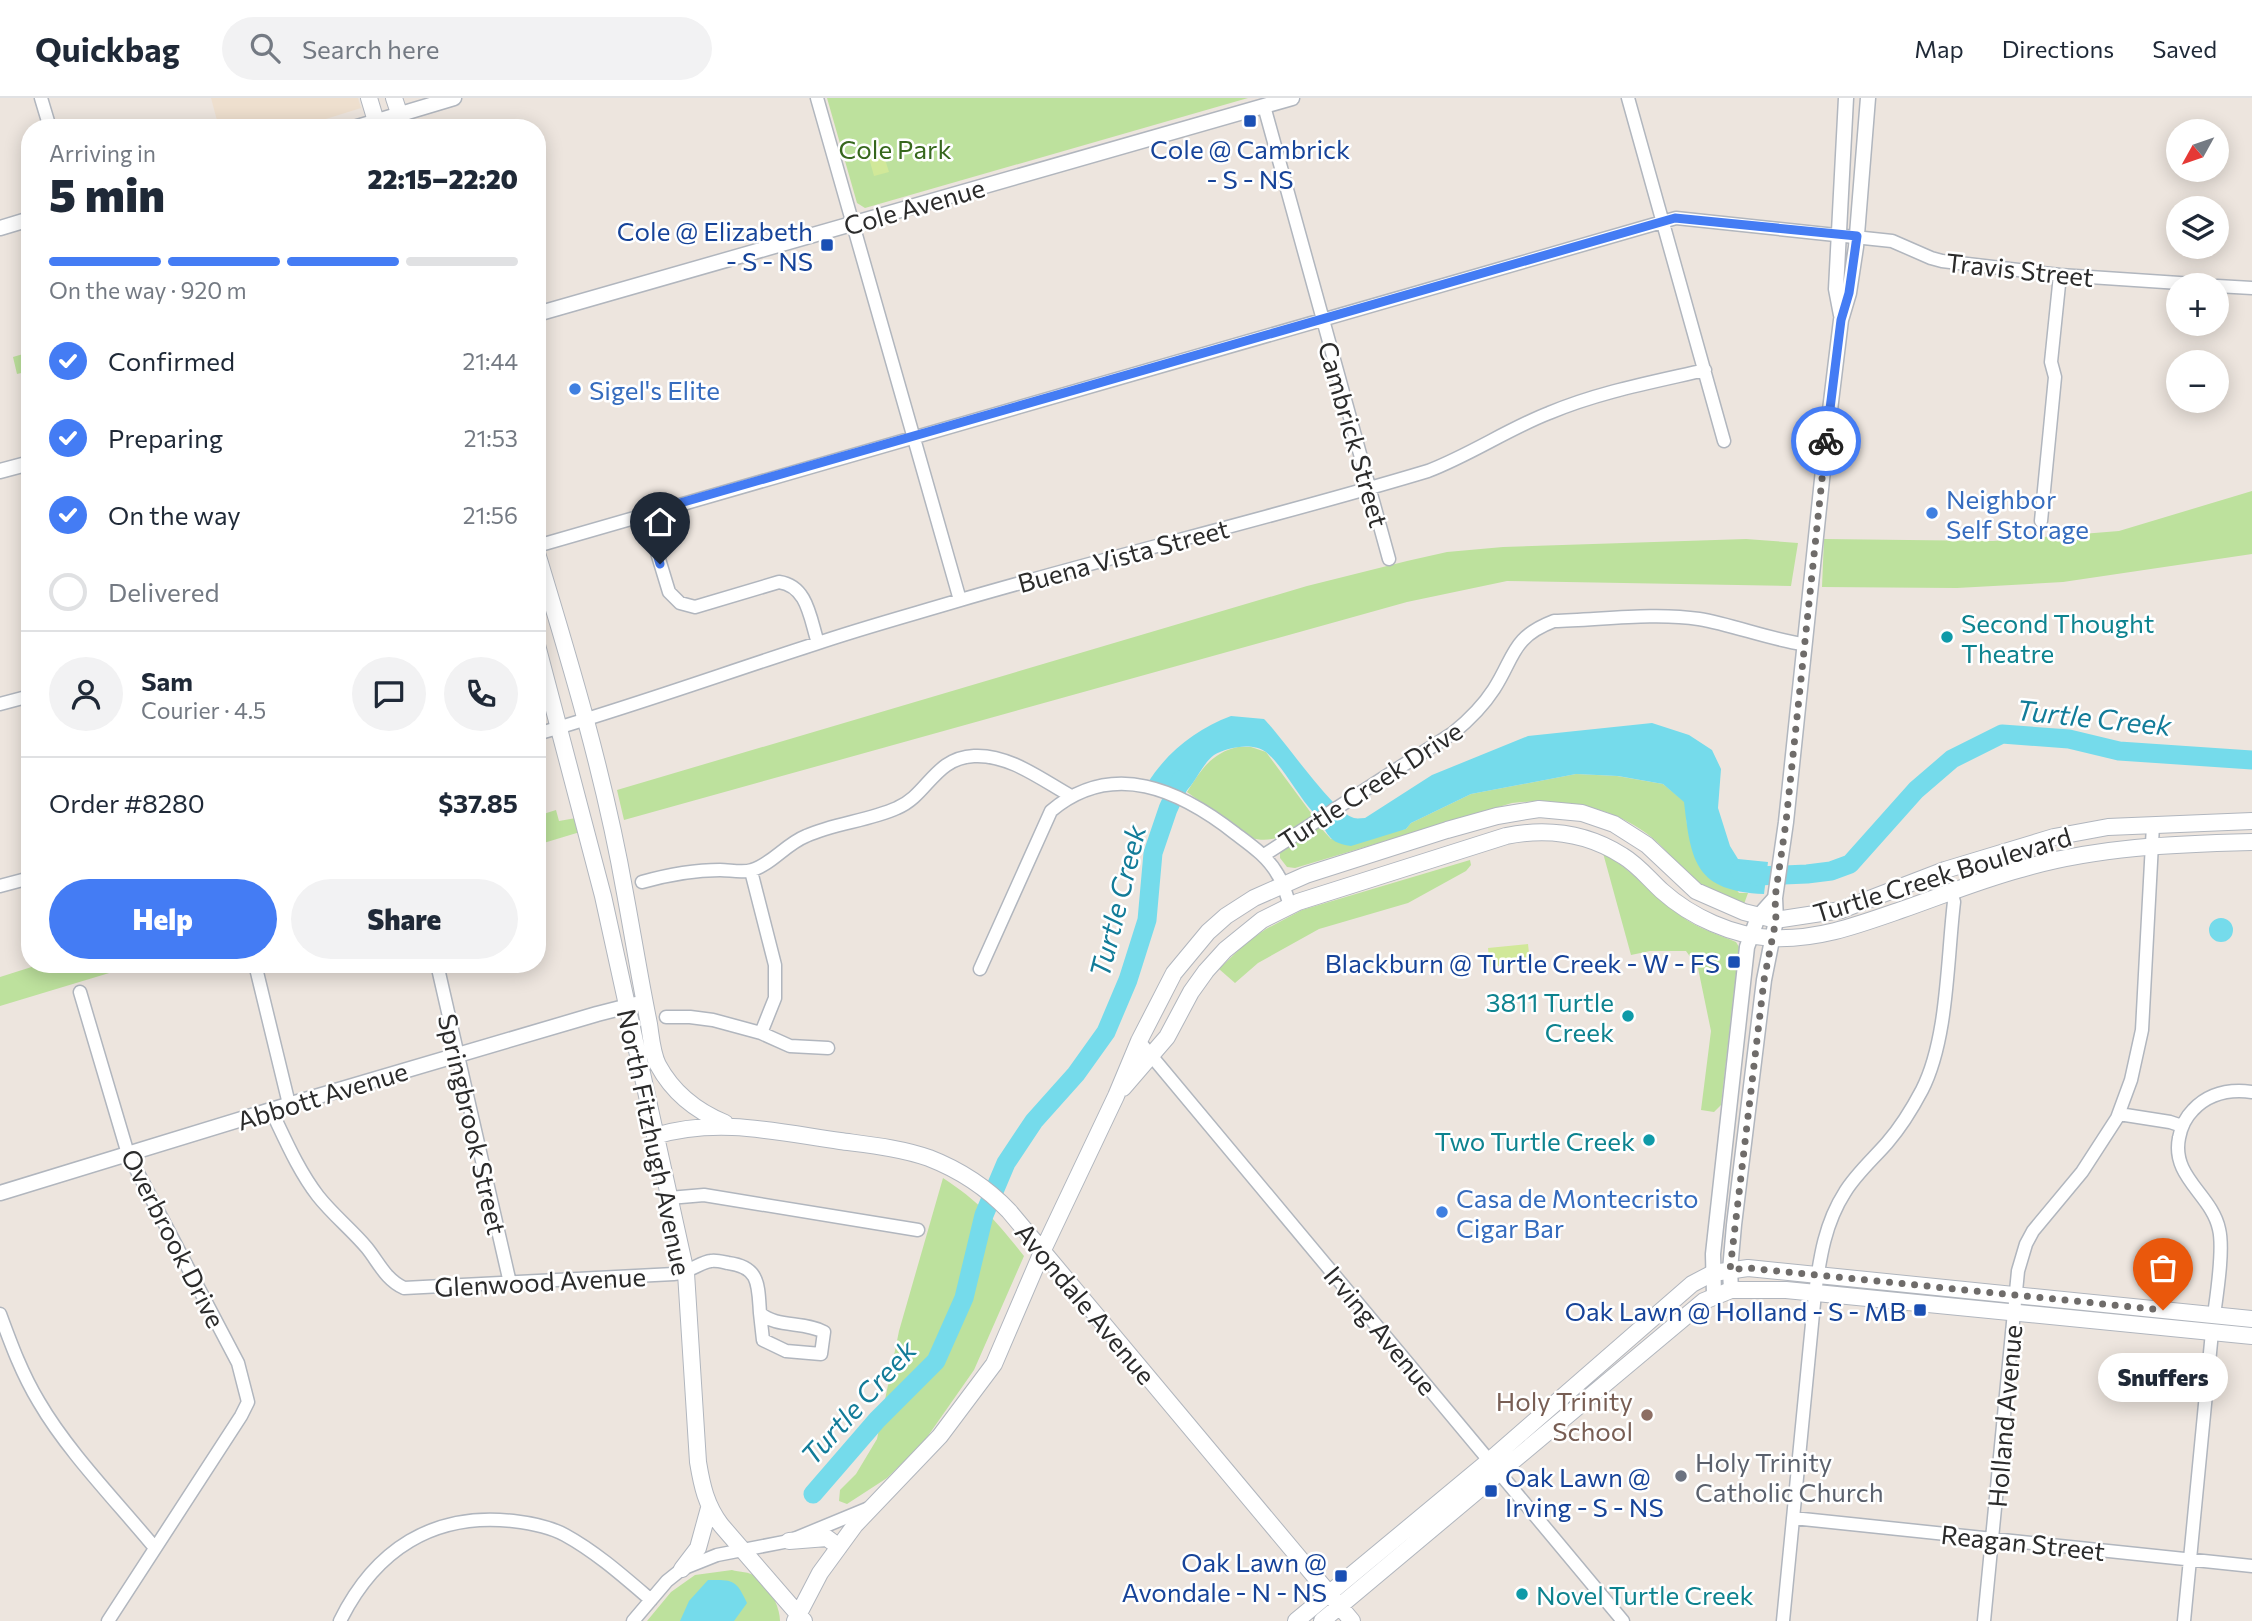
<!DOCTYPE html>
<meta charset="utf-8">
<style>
body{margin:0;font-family:Commissioner,sans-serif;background:#f2f2f3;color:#1f2937;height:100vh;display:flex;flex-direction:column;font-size:26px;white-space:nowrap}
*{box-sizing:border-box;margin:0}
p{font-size:23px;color:#747a83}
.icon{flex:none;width:38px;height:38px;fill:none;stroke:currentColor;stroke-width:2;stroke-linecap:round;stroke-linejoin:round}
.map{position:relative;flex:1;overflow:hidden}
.side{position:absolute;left:21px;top:21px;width:525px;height:854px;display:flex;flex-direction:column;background:#fff;border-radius:28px;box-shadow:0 4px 18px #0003}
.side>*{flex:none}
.needle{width:46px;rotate:230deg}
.controls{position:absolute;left:2166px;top:21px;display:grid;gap:14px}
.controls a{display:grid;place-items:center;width:63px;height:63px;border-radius:50%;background:#fff;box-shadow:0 4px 18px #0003;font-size:35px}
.pin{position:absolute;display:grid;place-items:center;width:60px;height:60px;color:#fff;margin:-72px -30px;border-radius:50% 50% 50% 0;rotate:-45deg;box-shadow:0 0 7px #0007}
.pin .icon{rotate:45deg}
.courier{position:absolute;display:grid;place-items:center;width:70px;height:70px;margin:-35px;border:5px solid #447cf4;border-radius:50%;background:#fff;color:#222;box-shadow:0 2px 9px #0007}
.bubble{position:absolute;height:49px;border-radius:24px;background:#fff;box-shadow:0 4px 18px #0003;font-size:23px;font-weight:800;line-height:49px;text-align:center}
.overview em{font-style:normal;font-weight:800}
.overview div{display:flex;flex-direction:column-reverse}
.overview{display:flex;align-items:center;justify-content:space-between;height:119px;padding:0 28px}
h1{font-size:46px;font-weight:800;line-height:52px}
.bar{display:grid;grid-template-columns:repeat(4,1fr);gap:10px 7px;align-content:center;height:84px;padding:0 28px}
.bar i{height:9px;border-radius:5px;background:#e0e1e3}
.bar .active{background:#447cf4}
.bar p{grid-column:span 4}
.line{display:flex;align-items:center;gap:18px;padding:0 28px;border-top:2px solid #e0e1e3}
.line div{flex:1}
.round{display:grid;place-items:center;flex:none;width:74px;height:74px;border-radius:37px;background:#f2f2f3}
ol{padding:0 28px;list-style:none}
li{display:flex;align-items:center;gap:21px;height:77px}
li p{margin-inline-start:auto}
li .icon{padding:7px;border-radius:50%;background:#447cf4;color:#fff;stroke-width:4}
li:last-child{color:#747a83}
li i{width:38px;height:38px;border:4px solid #e0e1e3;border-radius:50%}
.primary-button{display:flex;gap:14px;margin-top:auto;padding:14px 28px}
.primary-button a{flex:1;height:80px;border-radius:42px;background:#447cf4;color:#fff;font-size:28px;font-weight:800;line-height:80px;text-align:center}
.primary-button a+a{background:#f2f2f3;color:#1f2937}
header{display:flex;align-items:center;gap:42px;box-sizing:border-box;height:98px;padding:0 35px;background:#fff;border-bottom:2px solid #e0e1e3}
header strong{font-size:33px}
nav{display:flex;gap:38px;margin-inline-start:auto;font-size:24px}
.search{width:490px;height:63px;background:#f2f2f3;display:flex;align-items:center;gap:18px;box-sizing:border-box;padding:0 24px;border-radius:38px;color:#747a83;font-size:26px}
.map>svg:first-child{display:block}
.education{fill:#eedfce}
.green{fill:#bde19d}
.pitch{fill:#d1e899}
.water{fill:#75dbeb}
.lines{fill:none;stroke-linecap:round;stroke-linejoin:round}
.river{stroke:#75dbeb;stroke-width:19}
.minor-casing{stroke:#b1b6be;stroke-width:15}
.tertiary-casing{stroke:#b1b6be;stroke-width:17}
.secondary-casing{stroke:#b1b6be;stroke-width:18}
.minor{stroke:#fff;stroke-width:12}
.tertiary{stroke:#fff;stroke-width:14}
.secondary{stroke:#fff;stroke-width:16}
.done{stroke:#6f6c6a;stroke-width:7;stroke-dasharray:0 12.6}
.route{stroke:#447cf4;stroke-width:9}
.transit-dot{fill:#1a4fb4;stroke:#fff;stroke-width:2.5}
.shop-dot{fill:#3f7fe0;stroke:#fff;stroke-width:2.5}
.culture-dot{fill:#0f9aa8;stroke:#fff;stroke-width:2.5}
.education-dot{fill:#8d6e63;stroke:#fff;stroke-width:2.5}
.worship-dot{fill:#6b7280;stroke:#fff;stroke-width:2.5}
.labels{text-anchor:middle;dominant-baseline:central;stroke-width:5;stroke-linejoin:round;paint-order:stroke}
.park-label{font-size:26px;fill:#36671d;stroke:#fff}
.transit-label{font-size:26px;fill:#164399;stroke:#fff;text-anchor:end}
.street-label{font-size:26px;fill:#2b2b2b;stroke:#fff}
.shop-label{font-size:26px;fill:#366cbe;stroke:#fff;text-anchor:start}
.culture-label{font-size:26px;fill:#0d838f;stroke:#fff;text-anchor:start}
.education-label{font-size:26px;fill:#785e54;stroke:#fff;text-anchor:end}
.worship-label{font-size:26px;fill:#5b616d;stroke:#fff;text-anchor:start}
.water-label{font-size:28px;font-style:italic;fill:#127c99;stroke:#fff}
</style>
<header>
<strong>Quickbag</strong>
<div class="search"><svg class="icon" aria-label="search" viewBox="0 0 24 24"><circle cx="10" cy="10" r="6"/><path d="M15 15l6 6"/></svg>Search here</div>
<nav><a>Map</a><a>Directions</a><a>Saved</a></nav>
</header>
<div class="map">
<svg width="2252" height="1523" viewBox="0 0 2252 1523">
<rect width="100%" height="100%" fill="#ede5de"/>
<!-- education -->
<path class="education" d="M211,0H358L361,10L297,30H219Z"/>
<!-- green -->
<path class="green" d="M827,0H1248L865,110L857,105Z
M30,254V273L17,276L13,259Z
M2252,393V456L2063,484L1957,490L1822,489L1824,441L1993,443L2119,433Z
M1746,441L1798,445L1791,488L1507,483L1407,504L624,722L617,692L1307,488L1407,463L1447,454L1503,449Z
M1238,649H1251L1266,654L1314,719C1293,732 1277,747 1251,740L1187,694C1201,672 1211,655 1238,649Z
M1576,676L1617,678L1663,686L1685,704L1687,727L1739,795H1748L1744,806C1726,799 1706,793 1692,780C1676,765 1663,747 1646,735C1608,707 1557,700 1512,705L1295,770L1287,769L1280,760V752L1318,727L1331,741L1406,731L1411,725L1471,696Z
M556,712L559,723L576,720L580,734L537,747V718Z
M1603,755C1633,772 1653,798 1681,818C1697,830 1717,836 1736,844L1739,849L1721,1007L1714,1014L1701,1012L1711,933L1698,870L1686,853H1650L1631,857Z
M1470,762L1471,767L1466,773L1408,805L1319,831L1258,865L1235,885L1219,871L1246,845L1266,831L1302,812Z
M41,866H139L0,908V879Z
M943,1080C981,1105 997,1124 1024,1158L974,1272L923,1345L887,1380L847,1406L839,1403L840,1392L856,1376L877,1341L899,1233Z
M732,1472C739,1474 750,1474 755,1478C769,1487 780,1508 780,1523H647L671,1494L695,1477Z"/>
<!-- pitch -->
<path class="pitch" d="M880,45L889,74L874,78L866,49Z
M1528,846L1530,864L1490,869L1488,850Z"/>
<!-- water -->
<path class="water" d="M1231,618L1264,621C1283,640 1333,714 1354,720C1358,721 1361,720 1365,720L1432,677L1528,638L1652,625L1689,637L1712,652L1721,671L1718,710L1730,748L1738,761L1768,764L1764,796C1696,793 1691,765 1684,704L1663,686L1618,678L1576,676L1471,696L1411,725L1406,731L1351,748C1324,745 1328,730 1313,714C1298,698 1283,668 1266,654C1253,644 1227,649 1214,657C1201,667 1196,685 1184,695L1147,686C1167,654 1196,631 1231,618Z
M2209 832a12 12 0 1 1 24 0a12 12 0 1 1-24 0Z
M708,1482C733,1482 736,1481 747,1505L734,1523H680L689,1503Z"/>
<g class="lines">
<!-- river -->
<path class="river" d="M1740,773L1758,778L1807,776L1831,773L1850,766L1916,692L1952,661L2002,636L2069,641L2119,653L2252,662
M813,1396L877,1322L936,1263L964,1200L984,1117L1006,1065L1034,1023L1076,976L1106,934L1128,882L1147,822L1153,755L1168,711L1181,682"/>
<!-- minor casing -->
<g class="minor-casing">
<path id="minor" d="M41,0L50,30
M817,0L960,502
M1628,0L1724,343
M1264,8L1389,461
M2217,188L2252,190
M645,415L669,494L680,505L695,509L779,484C808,488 810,521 818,545
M2041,423L2055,279L2051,264L2060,177
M537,448L1676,120L1892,143L1931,160L1942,163L2060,177L2209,187
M0,606L30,598
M537,636C631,609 722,576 815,546C862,530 910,517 957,503C1114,457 1272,420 1428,373C1470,357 1508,331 1549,315C1599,294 1653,284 1705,272
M1264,757L1453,635C1469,622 1483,608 1494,591C1515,558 1512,539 1554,523C1599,522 1655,514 1699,521C1734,527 1768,541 1803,546
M751,773L775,867V900L761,935
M642,784C667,777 694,772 720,772C730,772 743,775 752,772C772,766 786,746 806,738C835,725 868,723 897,710C928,697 934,660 974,658C1009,656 1042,682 1071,698
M0,788L30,780
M255,866L289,1006
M437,866L510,1185
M980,871L1051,713C1113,661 1180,692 1236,736C1252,748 1268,759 1278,777C1284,786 1286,797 1290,807
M80,894L128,1056L238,1265L248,1304L241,1318L108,1523
M666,919H690L713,922L761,935L790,948L828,950
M1139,943L1623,1523
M271,1012C285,1041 298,1072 318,1098C333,1117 352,1132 367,1150C379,1165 386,1182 404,1190L674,1176C689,1175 700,1164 711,1163C716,1162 723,1164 728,1165C760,1169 758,1187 760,1215C776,1230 804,1223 824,1234L821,1256L786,1253L763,1242L760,1215
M2119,1016L2170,1024L2182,1028
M669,1100L704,1097L918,1132
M0,1216C11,1246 22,1276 39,1304C68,1354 118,1405 155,1450
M2214,1217C2217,1195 2224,1151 2219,1131C2212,1097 2171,1079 2179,1040C2181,1029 2185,1020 2193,1012C2209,995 2230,991 2252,994
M1793,1420L2252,1468
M340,1523C375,1452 433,1414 513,1423C530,1425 549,1428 565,1437C596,1454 623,1478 651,1502
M633,1523L667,1483L682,1471L717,1457L789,1443L869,1410
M1783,1523L1815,1195C1820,1159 1825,1125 1845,1094C1856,1076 1873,1061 1887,1045C1900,1030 1912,1011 1922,992C1948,941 1947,862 1954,804L1951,794
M1984,1523L2018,1173L2026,1146L2033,1133L2082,1074L2117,1020L2131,982L2142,932L2153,727
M2184,1523L2212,1234"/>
</g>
<!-- tertiary casing -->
<g class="tertiary-casing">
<path id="tertiary" d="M354,30L454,0
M0,130L30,121
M537,216L1292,0
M1841,217L1836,191L1846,0
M0,373L30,365
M0,1095L271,1012L597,916L636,906
M1731,1192L1730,1172L1734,1127L1764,882L1776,822L1775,800L1786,724L1825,353L1841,222L1849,195L1856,149L1868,0
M1714,1197L1713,1156L1747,849L1758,819L1775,800"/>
</g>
<!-- secondary casing -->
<g class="secondary-casing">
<path id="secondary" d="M369,0L378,30
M394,0L404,30
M537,455C571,567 605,680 625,795C633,838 640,882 649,926C651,939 652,955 658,967C673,995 696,1013 725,1025
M537,547L603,798L686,1175L698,1364C702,1388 706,1407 721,1427L804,1523
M1123,990L1167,939L1191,894L1206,873L1225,852L1262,822L1298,804L1506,738C1546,730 1587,735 1623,758C1638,767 1649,781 1662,793C1691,819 1733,838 1772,840C1818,842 1858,827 1901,812C1941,798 1980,782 2021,771C2095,749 2175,746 2252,744
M655,1038C718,1019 777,1034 840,1043C870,1047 901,1050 929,1060C960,1072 986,1089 1009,1113L1352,1523
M789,1443L827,1440L839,1449
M682,1471L698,1450L709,1410
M795,1523L820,1475L855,1427L940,1338L994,1266L1042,1154L1116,998L1139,943L1174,875L1208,834L1226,818L1254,800L1306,777L1447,732L1497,718L1539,711L1582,715L1614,726L1647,747L1696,793L1744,814L1776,822L1841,812L1945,772L2054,739L2108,729L2252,723
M1296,1523L1490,1362L1692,1186L1713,1175L1748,1170L2252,1221
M1322,1523L1704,1203L1731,1192H1786L2252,1238"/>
</g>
<!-- minor -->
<use href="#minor" class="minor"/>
<!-- tertiary -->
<use href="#tertiary" class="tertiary"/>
<!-- secondary -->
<use href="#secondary" class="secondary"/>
</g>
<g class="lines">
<!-- done -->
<path class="done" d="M1826,343L1786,724L1775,800L1776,822L1764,882L1730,1172L1748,1170L2163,1212"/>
<!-- route -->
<path class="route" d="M660,466L645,415L1675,120L1857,138L1849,195L1841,222L1826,343"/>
</g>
<!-- markers -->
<g class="transit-dot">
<rect x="1243" y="16" width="14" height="14" rx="3.5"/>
<rect x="820" y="140" width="14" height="14" rx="3.5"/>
<rect x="1727" y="857" width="14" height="14" rx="3.5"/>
<rect x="1913" y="1205" width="14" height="14" rx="3.5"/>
<rect x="1484" y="1386" width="14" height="14" rx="3.5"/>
<rect x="1334" y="1471" width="14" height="14" rx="3.5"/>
</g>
<g class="shop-dot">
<circle cx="575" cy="291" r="7"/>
<circle cx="1932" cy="415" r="7"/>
<circle cx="1442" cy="1114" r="7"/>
</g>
<g class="culture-dot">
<circle cx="1947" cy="539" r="7"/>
<circle cx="1628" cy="918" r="7"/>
<circle cx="1649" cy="1042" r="7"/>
<circle cx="1522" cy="1496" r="7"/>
</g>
<circle class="education-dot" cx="1647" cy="1317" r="7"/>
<circle class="worship-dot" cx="1681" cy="1378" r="7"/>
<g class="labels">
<!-- park labels -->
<g class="park-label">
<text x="895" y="50">Cole Park</text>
</g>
<!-- transit labels -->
<g class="transit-label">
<text x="1250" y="50" text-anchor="middle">Cole @ Cambrick<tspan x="1250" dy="30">- S - NS</tspan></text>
<text x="813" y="132">Cole @ Elizabeth<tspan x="813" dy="30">- S - NS</tspan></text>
<text x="1720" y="864">Blackburn @ Turtle Creek - W - FS</text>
<text x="1906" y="1212">Oak Lawn @ Holland - S - MB</text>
<text x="1505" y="1378" text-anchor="start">Oak Lawn @<tspan x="1505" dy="30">Irving - S - NS</tspan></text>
<text x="1327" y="1463">Oak Lawn @<tspan x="1327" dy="30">Avondale - N - NS</tspan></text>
</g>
<!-- street labels -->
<g class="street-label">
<text transform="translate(914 108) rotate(-16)">Cole Avenue</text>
<text transform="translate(2020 171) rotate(6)">Travis Street</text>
<text transform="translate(1354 336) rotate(74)">Cambrick Street</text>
<text transform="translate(1123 457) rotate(-15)">Buena Vista Street</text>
<text transform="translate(1370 687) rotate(-33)">Turtle Creek Drive</text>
<text transform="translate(1942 776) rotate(-17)">Turtle Creek Boulevard</text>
<text transform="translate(322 997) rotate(-17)">Abbott Avenue</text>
<text transform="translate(473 1026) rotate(77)">Springbrook Street</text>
<text transform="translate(655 1044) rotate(78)">North Fitzhugh Avenue</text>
<text transform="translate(174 1140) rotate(63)">Overbrook Drive</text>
<text transform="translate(540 1183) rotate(-3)">Glenwood Avenue</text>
<text transform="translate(1086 1205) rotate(50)">Avondale Avenue</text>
<text transform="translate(1381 1232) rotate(50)">Irving Avenue</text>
<text transform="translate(2004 1318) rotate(-85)">Holland Avenue</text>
<text transform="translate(2023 1444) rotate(6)">Reagan Street</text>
</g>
<!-- shop labels -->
<g class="shop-label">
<text x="589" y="291">Sigel's Elite</text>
<text x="1946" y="400">Neighbor<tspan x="1946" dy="30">Self Storage</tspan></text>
<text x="1456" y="1099">Casa de Montecristo<tspan x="1456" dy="30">Cigar Bar</tspan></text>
</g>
<!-- culture labels -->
<g class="culture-label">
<text x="1961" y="524">Second Thought<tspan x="1961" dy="30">Theatre</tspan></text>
<text x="1614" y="903" text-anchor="end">3811 Turtle<tspan x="1614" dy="30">Creek</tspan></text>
<text x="1635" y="1042" text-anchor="end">Two Turtle Creek</text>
<text x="1536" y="1496">Novel Turtle Creek</text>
</g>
<!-- education labels -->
<g class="education-label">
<text x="1633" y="1302">Holy Trinity<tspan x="1633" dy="30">School</tspan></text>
</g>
<!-- worship labels -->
<g class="worship-label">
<text x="1695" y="1363">Holy Trinity<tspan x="1695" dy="30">Catholic Church</tspan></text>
</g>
<!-- water labels -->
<g class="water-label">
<text transform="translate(2094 619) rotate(6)">Turtle Creek</text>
<text transform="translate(1117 803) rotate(-76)">Turtle Creek</text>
<text transform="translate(858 1304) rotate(-48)">Turtle Creek</text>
</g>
</g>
</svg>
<div class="controls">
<a><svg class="needle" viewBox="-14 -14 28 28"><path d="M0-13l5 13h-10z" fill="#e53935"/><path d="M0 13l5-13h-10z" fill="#747a83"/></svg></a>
<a><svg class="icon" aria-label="layers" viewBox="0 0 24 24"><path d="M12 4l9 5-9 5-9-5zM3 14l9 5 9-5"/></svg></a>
<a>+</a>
<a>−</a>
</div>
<div class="pin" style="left:2163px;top:1212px;background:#ea580c"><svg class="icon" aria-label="bag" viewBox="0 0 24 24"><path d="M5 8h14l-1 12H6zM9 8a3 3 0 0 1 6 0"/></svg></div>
<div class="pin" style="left:660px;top:466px;background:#1f2937"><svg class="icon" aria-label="home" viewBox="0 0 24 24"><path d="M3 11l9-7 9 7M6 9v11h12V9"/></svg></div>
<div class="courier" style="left:1826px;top:343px"><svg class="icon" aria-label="bike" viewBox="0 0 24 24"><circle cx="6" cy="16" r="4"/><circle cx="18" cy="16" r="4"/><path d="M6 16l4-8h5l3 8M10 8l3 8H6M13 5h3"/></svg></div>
<div class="bubble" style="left:2098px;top:1255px;width:130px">Snuffers</div>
<section class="side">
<div class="overview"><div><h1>5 min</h1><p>Arriving in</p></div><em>22:15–22:20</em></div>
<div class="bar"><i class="active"></i><i class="active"></i><i class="active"></i><i></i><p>On the way · 920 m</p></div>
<ol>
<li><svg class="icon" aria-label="check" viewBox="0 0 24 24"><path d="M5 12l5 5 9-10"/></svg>Confirmed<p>21:44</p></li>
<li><svg class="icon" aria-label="check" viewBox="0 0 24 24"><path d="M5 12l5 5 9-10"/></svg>Preparing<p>21:53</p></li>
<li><svg class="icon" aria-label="check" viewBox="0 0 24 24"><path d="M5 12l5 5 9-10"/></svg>On the way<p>21:56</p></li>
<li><i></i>Delivered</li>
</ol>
<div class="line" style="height:126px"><a class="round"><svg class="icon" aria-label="person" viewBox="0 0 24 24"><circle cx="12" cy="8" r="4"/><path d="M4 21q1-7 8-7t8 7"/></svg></a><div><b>Sam</b><p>Courier · 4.5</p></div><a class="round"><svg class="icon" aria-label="chat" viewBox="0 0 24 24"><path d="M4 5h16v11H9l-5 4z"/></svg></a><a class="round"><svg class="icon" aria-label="phone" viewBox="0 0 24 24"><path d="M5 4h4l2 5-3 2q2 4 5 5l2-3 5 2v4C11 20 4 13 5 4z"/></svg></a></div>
<div class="line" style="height:91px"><div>Order #8280</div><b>$37.85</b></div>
<div class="primary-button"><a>Help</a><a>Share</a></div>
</section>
</div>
